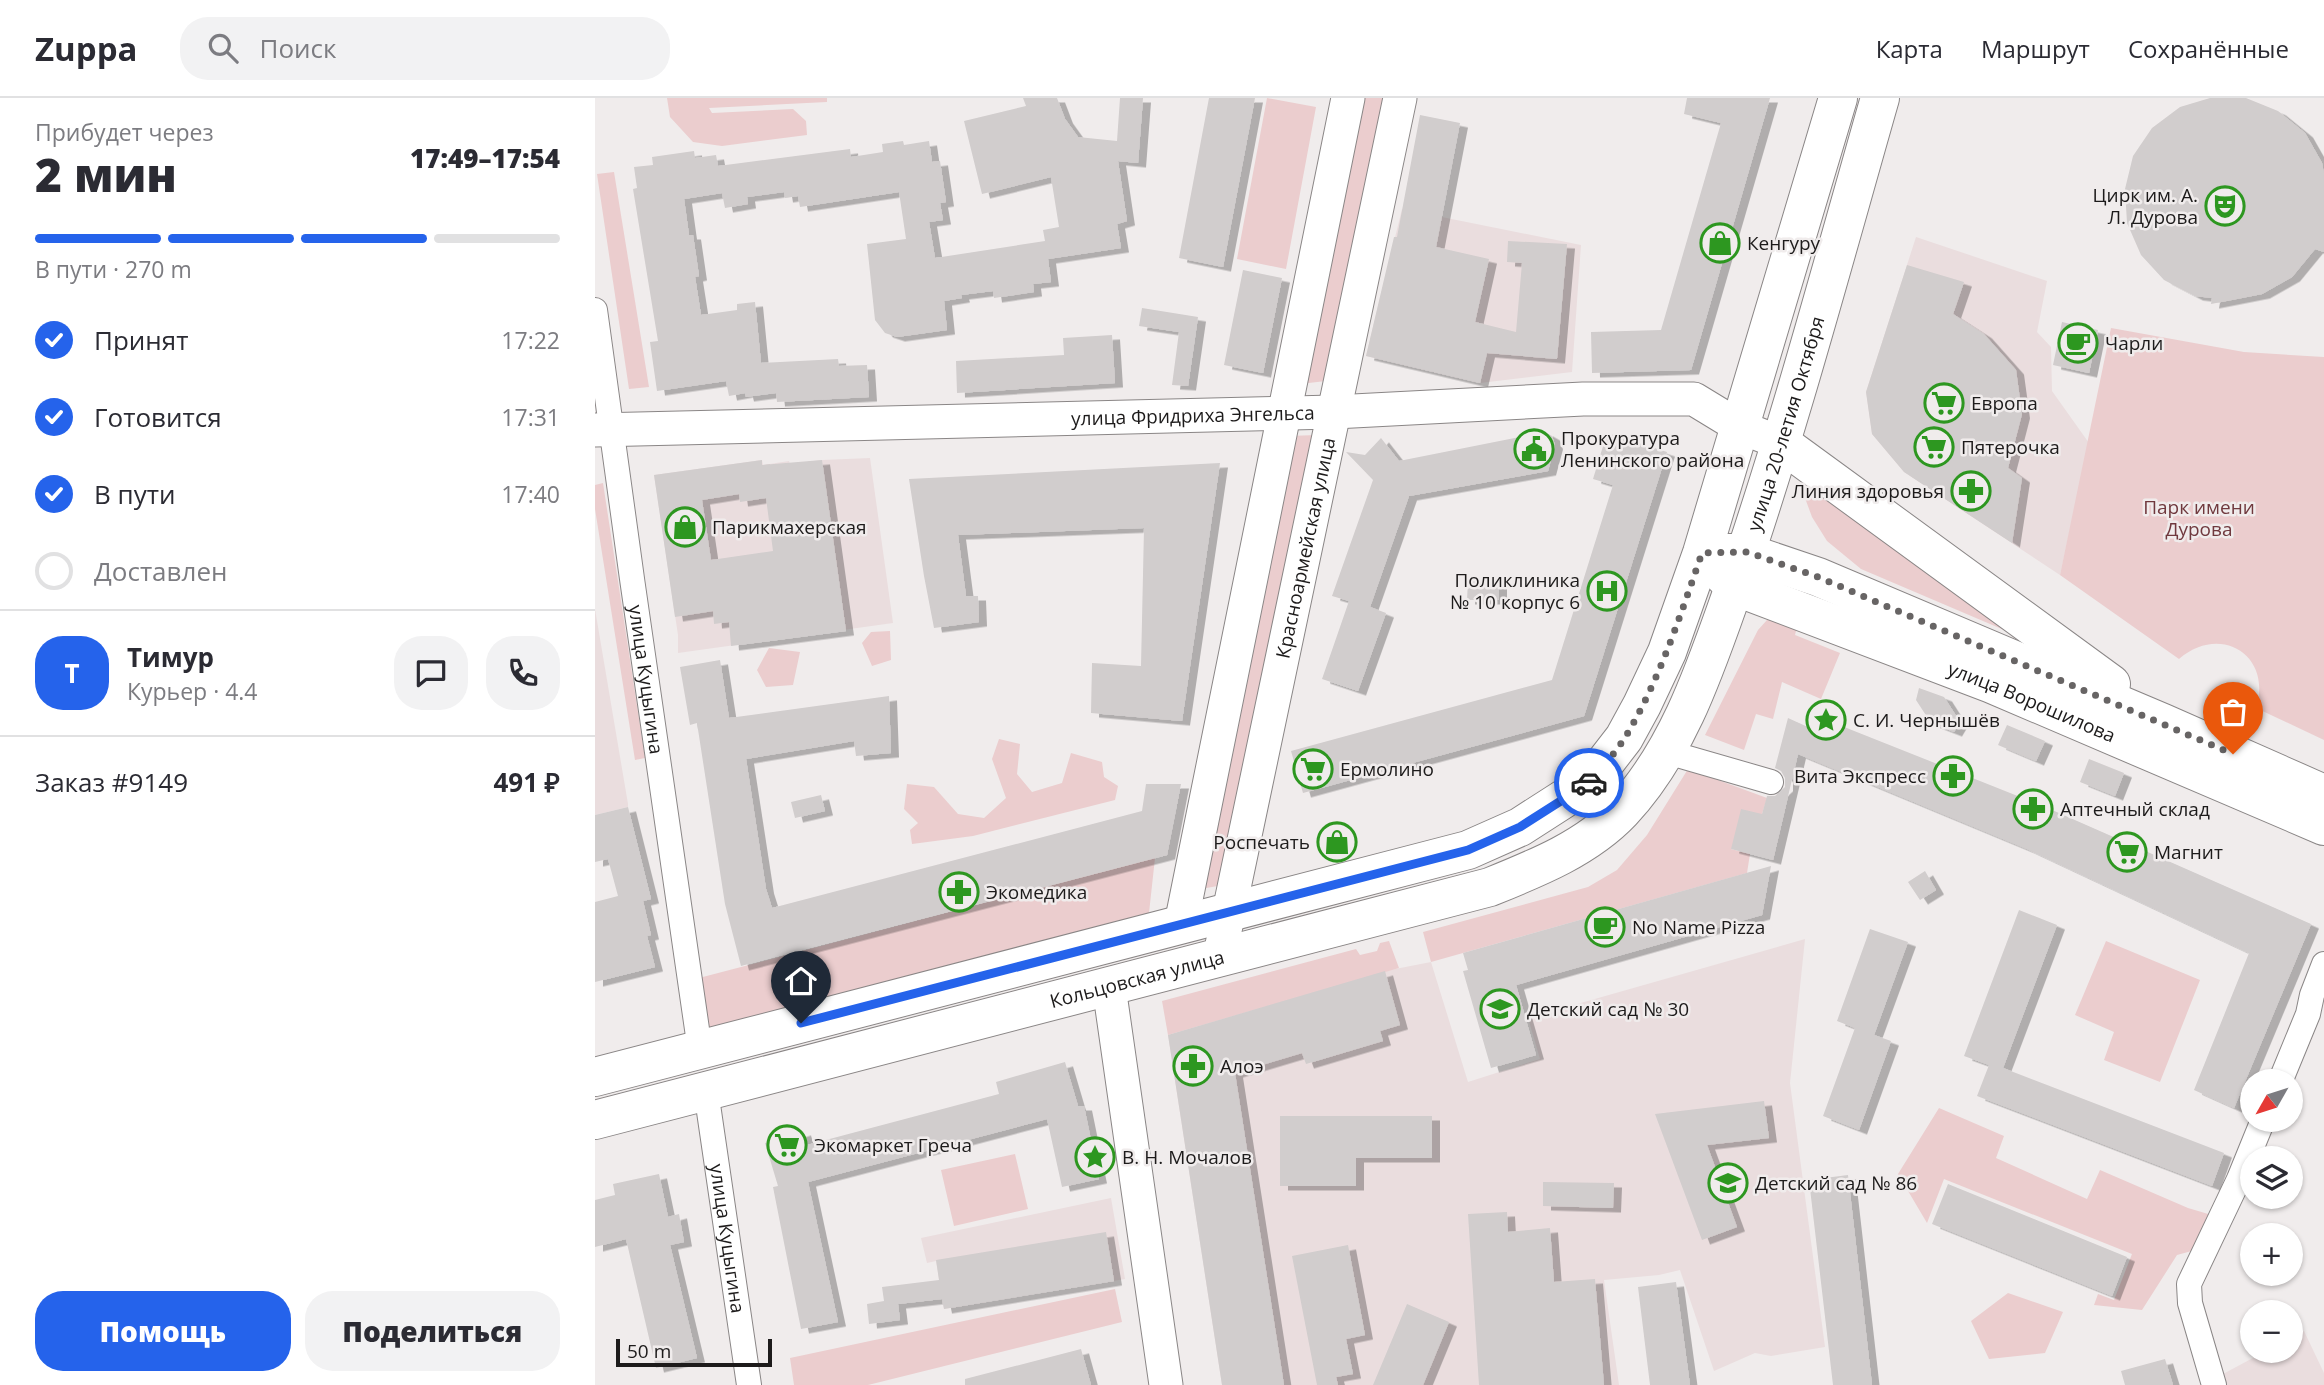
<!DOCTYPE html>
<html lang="ru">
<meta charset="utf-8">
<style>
body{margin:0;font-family:"Open Sans",sans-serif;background:#f2f2f3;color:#2b2b33;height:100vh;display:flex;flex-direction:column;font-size:26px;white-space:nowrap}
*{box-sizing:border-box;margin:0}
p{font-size:23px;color:#7c7c81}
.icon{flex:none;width:38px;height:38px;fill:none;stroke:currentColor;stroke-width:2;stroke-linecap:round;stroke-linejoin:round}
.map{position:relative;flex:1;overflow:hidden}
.details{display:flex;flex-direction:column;background:#fff;width:595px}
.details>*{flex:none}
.needle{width:46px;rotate:231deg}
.controls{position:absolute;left:1645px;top:971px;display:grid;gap:14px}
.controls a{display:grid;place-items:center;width:63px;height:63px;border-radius:50%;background:#fff;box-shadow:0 2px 5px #0004;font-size:35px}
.scale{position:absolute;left:21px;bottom:18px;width:156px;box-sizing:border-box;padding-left:7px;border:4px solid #1d1b1b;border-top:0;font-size:19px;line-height:24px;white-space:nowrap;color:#1d1b1b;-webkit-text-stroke:5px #f0ecec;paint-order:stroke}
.pin{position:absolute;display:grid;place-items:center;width:60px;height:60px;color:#fff;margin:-72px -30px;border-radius:50% 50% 50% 0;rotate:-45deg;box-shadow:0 0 7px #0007}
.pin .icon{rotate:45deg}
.courier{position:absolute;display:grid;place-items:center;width:70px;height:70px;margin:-35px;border:5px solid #2563eb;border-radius:50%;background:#fff;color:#222;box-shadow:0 2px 9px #0007}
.summary em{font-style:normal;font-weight:800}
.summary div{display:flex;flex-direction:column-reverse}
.summary{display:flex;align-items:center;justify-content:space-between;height:119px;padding:0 35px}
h1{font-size:46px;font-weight:800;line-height:52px}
.bar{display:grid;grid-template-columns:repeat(4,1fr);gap:10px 7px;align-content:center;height:84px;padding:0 35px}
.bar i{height:9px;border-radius:5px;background:#e1e1e2}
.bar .selected{background:#2563eb}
.bar p{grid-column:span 4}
.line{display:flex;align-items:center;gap:18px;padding:0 35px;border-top:2px solid #e1e1e2}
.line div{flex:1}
.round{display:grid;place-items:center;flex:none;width:74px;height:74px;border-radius:28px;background:#f2f2f3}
ol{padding:0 35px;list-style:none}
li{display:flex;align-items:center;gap:21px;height:77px}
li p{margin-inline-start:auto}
li .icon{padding:7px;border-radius:50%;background:#2563eb;color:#fff;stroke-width:4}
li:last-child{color:#7c7c81}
li i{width:38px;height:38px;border:4px solid #e1e1e2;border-radius:50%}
.button{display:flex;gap:14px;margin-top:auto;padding:14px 35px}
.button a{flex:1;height:80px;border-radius:28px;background:#2563eb;color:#fff;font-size:28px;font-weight:800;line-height:80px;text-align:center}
.button a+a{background:#f2f2f3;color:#2b2b33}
header{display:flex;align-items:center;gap:42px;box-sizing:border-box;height:98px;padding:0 35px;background:#fff;border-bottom:2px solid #e1e1e2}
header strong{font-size:33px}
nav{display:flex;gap:38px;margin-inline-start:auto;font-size:24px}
.search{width:490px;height:63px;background:#f2f2f3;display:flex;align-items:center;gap:18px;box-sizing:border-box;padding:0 24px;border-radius:28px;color:#7c7c81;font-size:26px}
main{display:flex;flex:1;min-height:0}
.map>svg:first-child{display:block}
.built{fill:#eaddde}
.green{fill:#ebcdce}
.building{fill:#d1cdcd;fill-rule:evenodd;filter:url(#shadow)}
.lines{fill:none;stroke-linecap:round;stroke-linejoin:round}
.street-casing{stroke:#8a8686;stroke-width:26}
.secondary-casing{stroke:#8a8686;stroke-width:35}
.primary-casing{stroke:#8a8686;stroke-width:40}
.street{stroke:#fff;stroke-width:24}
.secondary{stroke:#fff;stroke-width:33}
.primary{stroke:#fff;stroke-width:38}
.done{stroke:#676464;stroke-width:7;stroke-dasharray:0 12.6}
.route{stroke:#2563eb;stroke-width:9}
.labels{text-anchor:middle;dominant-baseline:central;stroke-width:5;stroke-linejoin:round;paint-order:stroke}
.poi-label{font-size:19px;fill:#1d1b1b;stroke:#f0ecec;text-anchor:start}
.street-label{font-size:19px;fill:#1d1b1b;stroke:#f0ecec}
.park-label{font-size:19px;fill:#70393e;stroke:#f0ecec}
</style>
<header>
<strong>Zuppa</strong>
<div class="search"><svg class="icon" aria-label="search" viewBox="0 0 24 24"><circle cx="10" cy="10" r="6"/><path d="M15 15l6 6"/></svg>Поиск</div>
<nav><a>Карта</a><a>Маршрут</a><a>Сохранённые</a></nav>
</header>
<main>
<section class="details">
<div class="summary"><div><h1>2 мин</h1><p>Прибудет через</p></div><em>17:49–17:54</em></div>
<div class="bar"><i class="selected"></i><i class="selected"></i><i class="selected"></i><i></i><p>В пути · 270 m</p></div>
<ol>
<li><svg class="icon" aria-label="check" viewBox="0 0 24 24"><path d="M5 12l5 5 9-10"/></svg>Принят<p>17:22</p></li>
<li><svg class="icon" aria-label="check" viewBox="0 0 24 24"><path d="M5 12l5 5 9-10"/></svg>Готовится<p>17:31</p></li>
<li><svg class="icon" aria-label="check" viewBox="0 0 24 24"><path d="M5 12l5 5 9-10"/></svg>В пути<p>17:40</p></li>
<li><i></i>Доставлен</li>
</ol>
<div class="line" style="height:126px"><b class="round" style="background:#2563eb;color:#fff">Т</b><div><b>Тимур</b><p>Курьер · 4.4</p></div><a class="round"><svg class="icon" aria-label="chat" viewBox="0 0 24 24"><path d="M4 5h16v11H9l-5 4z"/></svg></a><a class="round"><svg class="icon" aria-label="phone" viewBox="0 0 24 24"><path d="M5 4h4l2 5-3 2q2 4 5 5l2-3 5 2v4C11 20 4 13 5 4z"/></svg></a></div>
<div class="line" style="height:91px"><div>Заказ #9149</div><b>491 ₽</b></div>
<div class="button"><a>Помощь</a><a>Поделиться</a></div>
</section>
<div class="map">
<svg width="1729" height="1287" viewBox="0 0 1729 1287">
<defs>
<filter id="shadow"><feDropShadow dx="8" dy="4.5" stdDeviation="0" flood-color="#0004"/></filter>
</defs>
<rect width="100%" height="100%" fill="#f0ecec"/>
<!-- built -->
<path class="built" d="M807,111L986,147L977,274L885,285L771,258Z
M1321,139L1452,183L1442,234L1456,249L1457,293L1494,345L1465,477L1309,374L1277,336L1271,294Z
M275,360L298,525L83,555V537L59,377L167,362L168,367L194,363L195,366L227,362Z
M0,511L33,706V709L0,717Z
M1210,841L1195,985L1230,1249L1176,1258L1160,1255L1119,1273L1085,1172L1064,1177L1009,1182L1024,1287H627L573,937L790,873L836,864L873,984L945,961L933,920Z
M516,1100L530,1181L349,1211L341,1163L332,1165L326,1140Z
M1709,1233L1729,1275V1287H1630L1628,1276L1671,1253H1696V1240Z"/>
<!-- green -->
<path class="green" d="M72,0H232V4L114,10L117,15L198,11L211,23L212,37L127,48L98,44L75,19Z
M672,0L721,9L691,171L642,161Z
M763,0H789L731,283L705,286Z
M19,74L54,289L34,291L2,76Z
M1516,230L1649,254L1729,259V642L1661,610C1678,557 1625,525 1584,561L1465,477Z
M723,337L628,787L606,791L692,338Z
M8,385L50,660L40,662L0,411V387Z
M1216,388L1444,547L1266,471L1232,443L1217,419L1210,400L1209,389Z
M1187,518L1204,520L1200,537L1245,555L1226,601L1187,584L1178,621L1161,616L1149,652L1110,637L1163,532L1172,522Z
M295,533L296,562L277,568L267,545L276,534Z
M174,550L205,554L198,587L171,589L162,572Z
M404,641L425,646L422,676L437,694L467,685L476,655L507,664L509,679L523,688L520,702L378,738L317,746L315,732L323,725L309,711L312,686L339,689L363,716L389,720L411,700L397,661Z
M1093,671L1172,700L1167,716L1136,751L1155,756L1152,775L836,864L828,834L993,789L1022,772L1052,737Z
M560,760L554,815L111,933L104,880Z
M794,843L804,870L573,937L567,903L761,851L765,857L782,853L785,845Z
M1511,843L1605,882L1565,984L1509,962L1519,934L1480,917Z
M1344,1010L1409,1038L1401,1060L1492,1101L1505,1072L1593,1110L1620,1118L1604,1151L1582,1157L1547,1212L1499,1207L1503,1196L1519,1202L1537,1156L1349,1081L1332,1125L1303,1076Z
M420,1056L433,1111L359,1128L346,1072Z
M520,1191L527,1224L273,1287H199L195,1260Z
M1413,1195L1468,1214L1450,1255L1394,1261L1376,1223Z"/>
<!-- building -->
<path class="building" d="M428,0H462L470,21L483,39L522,43L525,0H548L543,65L523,63L532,123L522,126L526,150L453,161L456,184L438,186L439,194L399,200L398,193L366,197L367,200L349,203L352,232L302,239L290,235L280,222L272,146L311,141L304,94L205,109L203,98L190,100L189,94L152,99L153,106L130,110L127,95L89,101L94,137H98L104,178L100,179L106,217L142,212V206L160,204L166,265L243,261L244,268L272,267L274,299L182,304L181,295L151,299L150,295L134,298L131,283L62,293L55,244L63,243L38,91L42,90L39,69L58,67L57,59L99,53L100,60L121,57L123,68L255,51L256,59L288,54L287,46L308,43L309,47L334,43L337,64L345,63L351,104L345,105L348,122L334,124L340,160L450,143L448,132L464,129L456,79L387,96L369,23L431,8Z
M614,0H660L628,169L584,160Z
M1092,0H1175L1096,272L997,275L996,234L1066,232L1126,25L1089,16Z
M1615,0H1651L1683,13L1710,35L1727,65L1729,76V154L1720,151L1697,179L1667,196L1616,206L1617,200L1600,198L1569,182L1546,157L1532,125L1530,91L1538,58L1557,30L1585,9Z
M825,17L865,25L841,149L894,161L880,224L921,234L927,165L912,164L913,143L972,146L962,261L892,255L885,285L771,258L799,139H802Z
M1312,167L1369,184L1358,216L1389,236L1421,272L1427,316L1413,370L1427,380L1417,445L1309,374L1277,336L1271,294Z
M648,172L687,180L668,275L629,267Z
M547,210L603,219L593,288L577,287L584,234L544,228Z
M1467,224L1503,232L1494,275L1458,267Z
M517,237L520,285L362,295L361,263L469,257L468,240Z
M950,334L957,338L960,347L953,373L814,398L775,509L791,515L763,593L727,581L754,503L737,498L778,382L751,354L770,357L786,340L804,363Z
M1012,335L1072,354L989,618L708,695L696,653L957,582L1018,387L998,381Z
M167,362V367L227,362L251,533L136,548L134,524L119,526L118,513L80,519L59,377ZM144,396L145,404L171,400L178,453L116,462L107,402Z
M625,365L587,623L496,615L497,565L546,568L549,430L363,437L371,498H383L384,524L339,530L329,478L314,381Z
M873,483H904V502H872Z
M125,562L134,620L294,598L296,655L261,658L259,643L151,661L171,791L177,810L547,713L551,686H586L572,757L146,868L130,806L102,625L95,627L85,569Z
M1324,590L1349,599L1365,624L1359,634L1336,625L1321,602Z
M1219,617L1448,708L1716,826L1639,1010L1599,992L1654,855L1432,751L1203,656L1178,762L1136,751L1146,711L1167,716L1172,698H1180L1190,689V680L1186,673L1180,670L1193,620L1215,630Z
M1412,627L1450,643L1441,663L1403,647Z
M1494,661L1529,675L1520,698L1485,684Z
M226,697L230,713L200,720L196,704Z
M33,709L56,801L48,803L56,837L52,838L60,869L0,884V804L23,798L13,761L0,764V717Z
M1176,768L1167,817L921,887L941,957L896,970L868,873L873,872L868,855Z
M1330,773L1341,792L1325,802L1313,784Z
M1424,812L1462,827L1408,970L1629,1055L1617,1088L1382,998L1394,967L1369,958Z
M1275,831L1313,844L1279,937L1296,943L1264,1032L1228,1018L1260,930L1242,923Z
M790,873L805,927L785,933L788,943L711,966L707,955L640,975L689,1287H627L573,937Z
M470,964L483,1008H489L504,1081L467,1089L452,1021L213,1084L243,1224L206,1231L178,1089L183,1088L170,1045L208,1033L212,1047L404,996L401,984Z
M1169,1003L1174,1040L1112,1047L1142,1129L1107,1142L1060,1016Z
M685,1018H837V1060H761V1088H685Z
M64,1076L73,1119L84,1116L89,1144L75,1147L102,1260L61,1270L31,1141L0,1149V1102L20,1097L18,1086Z
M1253,1077L1277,1287H1238L1214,1082Z
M948,1084L1019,1085L1018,1110L948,1108Z
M1353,1086L1532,1159L1517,1198L1337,1126Z
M912,1114L913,1134L955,1130L959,1184L1000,1181L1009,1287H884L873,1116Z
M511,1134L519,1183L349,1211L347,1201L303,1206L305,1222L274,1226L272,1206L289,1203L287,1189L344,1182L341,1162Z
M753,1147L770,1237L751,1241L758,1276L741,1279L743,1287H722L697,1158Z
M1081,1184L1095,1287H1055L1043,1189Z
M812,1206L854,1224L828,1287H778Z
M486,1251L496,1287H370V1281Z
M1570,1261L1578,1287H1530L1526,1273Z"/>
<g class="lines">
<!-- street casing -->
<g class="street-casing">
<g id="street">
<path id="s1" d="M0,212C33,459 69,705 105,952"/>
<path d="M1072,654L1176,684"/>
<path d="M1685,984L1713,916L1717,897L1729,866"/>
<path id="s2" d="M111,993L154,1287"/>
<path d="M1619,1287L1595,1205L1594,1186L1644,1081L1668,1022"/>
</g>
</g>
<!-- secondary casing -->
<g class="secondary-casing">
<g id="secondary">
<path id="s3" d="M0,332L739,314L988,301H1099L1145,329L1186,345"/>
<path d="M586,826L753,0"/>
<path id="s4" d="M624,861L805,0"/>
<path d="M514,889L571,1287"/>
</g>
</g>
<!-- primary casing -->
<g class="primary-casing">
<g id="primary">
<path d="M1186,345L1516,586"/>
<path d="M1127,455H1152L1223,479L1568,625L1729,696"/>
<path id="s5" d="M1121,470L1139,488L1397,586L1729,728"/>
<path d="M0,979L873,752L925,729L995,684L1029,640L1047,607L1072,554L1107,455L1243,0"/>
<path id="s6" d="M0,1022L895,789C942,770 992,750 1027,713C1084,652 1111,568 1138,492C1194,330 1238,164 1285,0"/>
</g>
</g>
<!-- street -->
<use href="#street" class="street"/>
<!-- secondary -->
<use href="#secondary" class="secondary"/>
<!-- primary -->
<use href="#primary" class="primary"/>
</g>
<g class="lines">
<!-- done -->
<path class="done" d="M994,685C1007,670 1021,654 1031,638C1065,581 1085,518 1107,455L1152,454L1223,479L1638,656"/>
<!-- route -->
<path class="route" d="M206,925L873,752L925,729L994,685"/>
</g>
<!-- icons -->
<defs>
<g id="theatre-ring" transform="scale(2.0125)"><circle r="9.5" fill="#f0ecec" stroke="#2d9720" stroke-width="1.5"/><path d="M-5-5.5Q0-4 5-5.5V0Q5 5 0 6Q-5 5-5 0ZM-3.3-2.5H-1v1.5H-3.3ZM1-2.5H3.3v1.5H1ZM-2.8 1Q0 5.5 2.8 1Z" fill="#2d9720"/></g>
<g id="shop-ring" transform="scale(2.0125)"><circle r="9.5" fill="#f0ecec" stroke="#2d9720" stroke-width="1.5"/><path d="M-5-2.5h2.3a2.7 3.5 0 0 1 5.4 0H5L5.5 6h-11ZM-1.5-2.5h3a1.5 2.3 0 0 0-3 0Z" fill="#2d9720"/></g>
<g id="cafe-ring" transform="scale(2.0125)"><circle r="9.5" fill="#f0ecec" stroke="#2d9720" stroke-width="1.5"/><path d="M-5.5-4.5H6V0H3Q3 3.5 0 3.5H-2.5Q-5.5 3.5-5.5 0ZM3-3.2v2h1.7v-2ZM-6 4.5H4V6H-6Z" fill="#2d9720"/></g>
<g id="supermarket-ring" transform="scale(2.0125)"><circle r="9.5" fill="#f0ecec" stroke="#2d9720" stroke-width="1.5"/><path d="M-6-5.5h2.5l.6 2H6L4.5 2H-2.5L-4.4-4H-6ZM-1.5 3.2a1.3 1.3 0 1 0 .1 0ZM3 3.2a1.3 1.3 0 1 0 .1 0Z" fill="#2d9720"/></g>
<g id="civic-ring" transform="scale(2.0125)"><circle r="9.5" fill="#f0ecec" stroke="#2d9720" stroke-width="1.5"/><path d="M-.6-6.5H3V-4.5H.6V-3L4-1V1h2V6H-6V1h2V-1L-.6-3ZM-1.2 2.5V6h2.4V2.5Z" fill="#2d9720"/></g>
<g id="pharmacy-ring" transform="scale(2.0125)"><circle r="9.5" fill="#f0ecec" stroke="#2d9720" stroke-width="1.5"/><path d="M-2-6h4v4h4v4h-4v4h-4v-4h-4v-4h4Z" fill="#2d9720"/></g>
<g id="hospital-ring" transform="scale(2.0125)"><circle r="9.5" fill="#f0ecec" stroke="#2d9720" stroke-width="1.5"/><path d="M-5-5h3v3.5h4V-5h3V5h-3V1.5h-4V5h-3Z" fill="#2d9720"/></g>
<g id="sight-ring" transform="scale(2.0125)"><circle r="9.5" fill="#f0ecec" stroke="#2d9720" stroke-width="1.5"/><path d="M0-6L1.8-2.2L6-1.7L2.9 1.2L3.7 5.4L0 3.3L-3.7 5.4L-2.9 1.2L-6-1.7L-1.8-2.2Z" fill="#2d9720"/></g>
<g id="school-ring" transform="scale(2.0125)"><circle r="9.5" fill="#f0ecec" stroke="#2d9720" stroke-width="1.5"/><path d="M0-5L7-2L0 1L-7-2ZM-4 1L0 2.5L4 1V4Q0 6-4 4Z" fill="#2d9720"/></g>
</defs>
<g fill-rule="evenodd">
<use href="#theatre-ring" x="1630" y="108"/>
<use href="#shop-ring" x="1125" y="145"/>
<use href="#cafe-ring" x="1483" y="245"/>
<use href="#supermarket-ring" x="1349" y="305"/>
<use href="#supermarket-ring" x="1339" y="349"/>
<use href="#civic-ring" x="939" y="351"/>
<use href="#pharmacy-ring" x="1376" y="393"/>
<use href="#shop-ring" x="90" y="429"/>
<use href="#hospital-ring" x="1012" y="493"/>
<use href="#sight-ring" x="1231" y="622"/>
<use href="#supermarket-ring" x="718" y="671"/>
<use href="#pharmacy-ring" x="1358" y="678"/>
<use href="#pharmacy-ring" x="1438" y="711"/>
<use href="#shop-ring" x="742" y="744"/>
<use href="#supermarket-ring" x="1532" y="754"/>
<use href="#pharmacy-ring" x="364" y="794"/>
<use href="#cafe-ring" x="1010" y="829"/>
<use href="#school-ring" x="905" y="911"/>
<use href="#pharmacy-ring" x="598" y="968"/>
<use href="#supermarket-ring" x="192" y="1047"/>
<use href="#sight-ring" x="500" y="1059"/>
<use href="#school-ring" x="1133" y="1085"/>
</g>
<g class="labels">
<!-- poi labels -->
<g class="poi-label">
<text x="1603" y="97" text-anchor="end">Цирк им. А.<tspan x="1603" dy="22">Л. Дурова</tspan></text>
<text x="1152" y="145">Кенгуру</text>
<text x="1510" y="245">Чарли</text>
<text x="1376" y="305">Европа</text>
<text x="966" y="340">Прокуратура<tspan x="966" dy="22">Ленинского района</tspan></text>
<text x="1366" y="349">Пятерочка</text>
<text x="1349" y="393" text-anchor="end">Линия здоровья</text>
<text x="117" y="429">Парикмахерская</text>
<text x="985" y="482" text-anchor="end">Поликлиника<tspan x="985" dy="22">№ 10 корпус 6</tspan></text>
<text x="1258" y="622">С. И. Чернышёв</text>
<text x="745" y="671">Ермолино</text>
<text x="1331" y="678" text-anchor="end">Вита Экспресс</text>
<text x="1465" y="711">Аптечный склад</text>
<text x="715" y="744" text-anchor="end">Роспечать</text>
<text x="1559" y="754">Магнит</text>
<text x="391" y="794">Экомедика</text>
<text x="1037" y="829">No Name Pizza</text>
<text x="932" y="911">Детский сад № 30</text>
<text x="625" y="968">Алоэ</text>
<text x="219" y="1047">Экомаркет Греча</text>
<text x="527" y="1059">В. Н. Мочалов</text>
<text x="1160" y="1085">Детский сад № 86</text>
</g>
<!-- street labels -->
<g class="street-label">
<text stroke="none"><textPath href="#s3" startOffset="598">улица Фридриха Энгельса</textPath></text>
<text stroke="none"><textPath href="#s6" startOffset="1502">улица 20-летия Октября</textPath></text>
<text stroke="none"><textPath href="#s4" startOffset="420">Красноармейская улица</textPath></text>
<text stroke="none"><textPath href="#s1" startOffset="373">улица Куцыгина</textPath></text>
<text stroke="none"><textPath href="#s5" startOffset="345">улица Ворошилова</textPath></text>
<text stroke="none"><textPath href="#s6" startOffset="560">Кольцовская улица</textPath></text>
<text stroke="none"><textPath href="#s2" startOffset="149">улица Куцыгина</textPath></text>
</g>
<!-- park labels -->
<g class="park-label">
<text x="1604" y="409">Парк имени<tspan x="1604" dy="22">Дурова</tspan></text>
</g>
</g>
</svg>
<div class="controls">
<a><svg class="needle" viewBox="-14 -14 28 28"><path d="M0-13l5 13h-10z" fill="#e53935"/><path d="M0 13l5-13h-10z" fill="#7c7c81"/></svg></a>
<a><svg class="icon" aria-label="layers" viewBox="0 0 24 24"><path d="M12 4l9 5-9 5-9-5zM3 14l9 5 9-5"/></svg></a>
<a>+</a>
<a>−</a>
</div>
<div class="scale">50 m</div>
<div class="pin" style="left:1638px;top:656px;background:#ea580c"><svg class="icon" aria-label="bag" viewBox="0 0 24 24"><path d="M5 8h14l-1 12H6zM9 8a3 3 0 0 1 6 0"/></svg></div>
<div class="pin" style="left:206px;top:925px;background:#1f2937"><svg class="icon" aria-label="home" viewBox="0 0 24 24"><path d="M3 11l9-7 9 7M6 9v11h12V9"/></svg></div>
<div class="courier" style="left:994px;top:685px"><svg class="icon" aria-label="car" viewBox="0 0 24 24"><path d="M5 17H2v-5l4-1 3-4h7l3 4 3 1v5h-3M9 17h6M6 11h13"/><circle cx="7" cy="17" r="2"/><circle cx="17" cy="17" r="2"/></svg></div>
</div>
</main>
